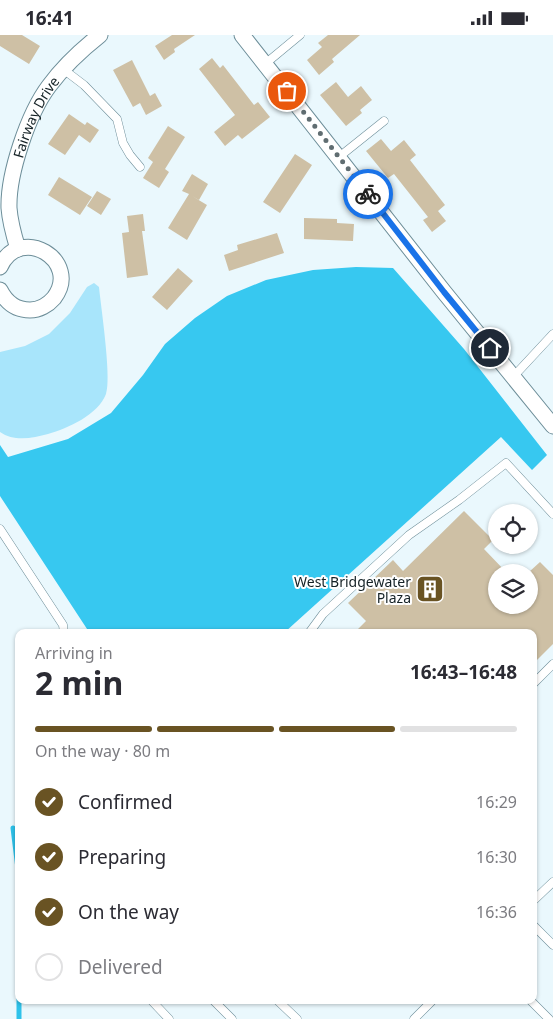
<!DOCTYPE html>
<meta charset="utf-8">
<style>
body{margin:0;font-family:"Noto Sans",sans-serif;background:#f7f7f7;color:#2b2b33;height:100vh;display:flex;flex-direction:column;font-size:19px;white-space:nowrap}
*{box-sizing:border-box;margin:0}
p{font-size:16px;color:#7c7c81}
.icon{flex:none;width:28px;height:28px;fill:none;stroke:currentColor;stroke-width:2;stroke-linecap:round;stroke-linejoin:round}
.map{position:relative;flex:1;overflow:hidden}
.sheet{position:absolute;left:15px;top:594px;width:522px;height:375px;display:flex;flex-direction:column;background:#fff;border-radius:10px;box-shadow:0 1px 4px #0004}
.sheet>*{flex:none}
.controls{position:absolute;left:488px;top:469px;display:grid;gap:10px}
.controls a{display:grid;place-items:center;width:50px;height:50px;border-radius:50%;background:#fff;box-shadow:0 1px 4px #0004;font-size:25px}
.pin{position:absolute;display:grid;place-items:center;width:42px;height:42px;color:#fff;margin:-21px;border:2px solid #fff;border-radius:50%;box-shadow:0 1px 5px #0007}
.courier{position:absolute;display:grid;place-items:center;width:50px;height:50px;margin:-25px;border:4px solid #1a73e8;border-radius:50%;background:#fff;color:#222;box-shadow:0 1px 6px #0007}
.summary em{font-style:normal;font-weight:700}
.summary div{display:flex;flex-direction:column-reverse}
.summary{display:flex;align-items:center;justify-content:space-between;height:85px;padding:0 20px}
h1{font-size:32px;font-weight:700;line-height:38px}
.bar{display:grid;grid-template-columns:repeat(4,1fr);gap:8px 5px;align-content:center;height:60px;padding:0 20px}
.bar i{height:6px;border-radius:4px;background:#e1e1e2}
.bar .selected{background:#695323}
.bar p{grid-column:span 4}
ol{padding:0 20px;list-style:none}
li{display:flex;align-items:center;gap:15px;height:55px}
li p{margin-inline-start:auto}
li .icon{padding:5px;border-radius:50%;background:#695323;color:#fff;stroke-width:4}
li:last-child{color:#7c7c81}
li i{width:28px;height:28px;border:2px solid #e1e1e2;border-radius:50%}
.status{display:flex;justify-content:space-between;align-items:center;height:35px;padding:0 25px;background:#fff;direction:ltr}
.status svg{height:14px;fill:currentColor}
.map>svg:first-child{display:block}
.green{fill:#a8e5fb}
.forest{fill:#37c8f0}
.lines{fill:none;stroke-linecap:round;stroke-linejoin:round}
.stream{stroke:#2ec2ea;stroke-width:5}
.building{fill:#cec0a5}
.lane-casing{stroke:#6d8e99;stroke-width:9}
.street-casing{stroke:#6d8e99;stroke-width:17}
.lane{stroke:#fff;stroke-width:8}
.street{stroke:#fff;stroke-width:15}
.done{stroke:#606d71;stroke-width:5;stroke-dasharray:0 9}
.route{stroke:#1a73e8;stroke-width:6}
.labels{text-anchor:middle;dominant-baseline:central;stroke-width:4;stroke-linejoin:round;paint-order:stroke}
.street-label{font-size:14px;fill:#152226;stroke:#fff}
.poi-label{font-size:14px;fill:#152226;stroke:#fff;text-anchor:end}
</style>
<div class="status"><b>16:41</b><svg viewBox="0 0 49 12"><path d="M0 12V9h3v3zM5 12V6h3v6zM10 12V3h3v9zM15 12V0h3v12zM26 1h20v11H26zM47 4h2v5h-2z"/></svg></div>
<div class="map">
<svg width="553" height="984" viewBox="0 0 553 984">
<rect width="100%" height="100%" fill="#eaf8fd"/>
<!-- green -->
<path class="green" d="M94,248L99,252C101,272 112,344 106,359C98,380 68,393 48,399C33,403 14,407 0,397V317L25,311L49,299L70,278L87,252Z"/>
<!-- forest -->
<path class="forest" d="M356,232L393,233L464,314L547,420L532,435L501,402L285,597H89L0,461V410L8,422L68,404L111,378L143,340L165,309L195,283L227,261L266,245L313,235Z"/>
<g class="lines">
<!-- stream -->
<path class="stream" d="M13,793L19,842
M19,954V984"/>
</g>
<!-- building -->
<path class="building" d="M0,0H22L40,11L29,29L0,11Z
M172,0H195L174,14L175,17L164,25L155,11Z
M328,0H360L332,24L334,27L319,40L307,25L322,12L318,8Z
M212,23L220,33L223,30L254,70L258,67L270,82L242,104L238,100L225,111L214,97L235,80L199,34Z
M132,25L150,61L155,58L162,71L146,80L140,68L133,72L113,35Z
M336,47L348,62L361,51L372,65L360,75L362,78L346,91L320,60Z
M69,79L85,90L87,87L99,95L90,108L79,100L65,120L48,109Z
M168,91L185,102L165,134L169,137L159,153L143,143L153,127L148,123Z
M381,104L391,116L404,105L416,120L410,125L445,170L438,176L446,186L432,197L423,185L428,182L394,139L388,143L366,116Z
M295,119L312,130L280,178L263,167Z
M192,139L208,149L199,165L192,161L207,170L187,205L168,193L189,159L182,156Z
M59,142L92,162L80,180L48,160Z
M97,156L111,164L101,180L87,171Z
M143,179L145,196H142L148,240L127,243L122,198L129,197L127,181Z
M304,183L337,184V188L354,189L353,206L304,204Z
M277,198L284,218L229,236L224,220L238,215L237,210Z
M178,233L193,246L167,275L152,262Z
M464,476L493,505L484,514L507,538H496V570H529V537L540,527L553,540V609L534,628V598H354L366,586L348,568L393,525L403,536Z"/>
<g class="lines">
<!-- lane casing -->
<g class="lane-casing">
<path id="lane" d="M265,29L300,0
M63,34L84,50L117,84L123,108L130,120L140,132
M339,122L384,86
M514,341L553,299
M0,494L63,590L64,598
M309,598L323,579L409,500L459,465L506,428L553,479
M534,648L553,629
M534,865L553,847
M534,891L553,910
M151,965L169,984
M213,965L232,984
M277,965L297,984
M530,965L549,984
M414,984L433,965"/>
</g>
<!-- street casing -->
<g class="street-casing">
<g id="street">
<path d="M242,0L444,257L553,391"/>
<path id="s1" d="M18,214C14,201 10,187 9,173C8,139 28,79 49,51C63,32 81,15 100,0"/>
<path d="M0,232C20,188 82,226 54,263C48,270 39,275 30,275C16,275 6,267 0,255"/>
</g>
</g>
<!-- lane -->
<use href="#lane" class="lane"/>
<!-- street -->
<use href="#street" class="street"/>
</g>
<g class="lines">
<!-- done -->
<path class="done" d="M287,56L368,159"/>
<!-- route -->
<path class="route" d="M368,159L444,257L490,313"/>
</g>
<!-- icons -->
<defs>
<g id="building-square" transform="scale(1.4375)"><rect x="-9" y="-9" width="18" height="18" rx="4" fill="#695323" stroke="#fff"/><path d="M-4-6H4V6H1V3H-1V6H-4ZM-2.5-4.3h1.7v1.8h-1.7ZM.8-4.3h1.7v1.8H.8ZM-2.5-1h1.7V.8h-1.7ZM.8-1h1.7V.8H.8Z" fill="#fff"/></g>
</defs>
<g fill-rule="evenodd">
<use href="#building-square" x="430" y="554"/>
</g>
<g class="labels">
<!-- street labels -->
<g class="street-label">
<text stroke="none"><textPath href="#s1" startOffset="138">Fairway Drive</textPath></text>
</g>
<!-- poi labels -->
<g class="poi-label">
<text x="411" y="546">West Bridgewater<tspan x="411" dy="16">Plaza</tspan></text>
</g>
</g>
</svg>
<div class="controls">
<a><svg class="icon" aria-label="locate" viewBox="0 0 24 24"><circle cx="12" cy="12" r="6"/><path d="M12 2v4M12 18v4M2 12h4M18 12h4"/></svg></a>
<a><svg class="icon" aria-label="layers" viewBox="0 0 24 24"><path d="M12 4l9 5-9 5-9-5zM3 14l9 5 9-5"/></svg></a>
</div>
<div class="pin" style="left:287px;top:56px;background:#ea580c"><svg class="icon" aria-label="bag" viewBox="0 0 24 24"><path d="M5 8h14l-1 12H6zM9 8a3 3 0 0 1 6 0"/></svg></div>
<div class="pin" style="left:490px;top:313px;background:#1f2937"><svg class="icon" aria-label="home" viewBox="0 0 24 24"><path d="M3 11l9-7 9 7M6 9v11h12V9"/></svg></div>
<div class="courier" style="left:368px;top:159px"><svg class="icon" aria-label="bike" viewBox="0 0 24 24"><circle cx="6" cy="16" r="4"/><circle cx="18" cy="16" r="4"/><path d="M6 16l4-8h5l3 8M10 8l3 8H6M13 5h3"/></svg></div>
<section class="sheet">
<div class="summary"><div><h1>2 min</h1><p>Arriving in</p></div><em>16:43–16:48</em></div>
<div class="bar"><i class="selected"></i><i class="selected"></i><i class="selected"></i><i></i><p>On the way · 80 m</p></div>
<ol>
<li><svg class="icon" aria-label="check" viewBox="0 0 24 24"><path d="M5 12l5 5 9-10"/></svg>Confirmed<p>16:29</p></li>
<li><svg class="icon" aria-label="check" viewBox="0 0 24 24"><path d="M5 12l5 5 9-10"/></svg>Preparing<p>16:30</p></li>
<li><svg class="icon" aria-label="check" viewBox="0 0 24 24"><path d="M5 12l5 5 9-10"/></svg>On the way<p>16:36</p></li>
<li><i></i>Delivered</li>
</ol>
</section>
</div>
